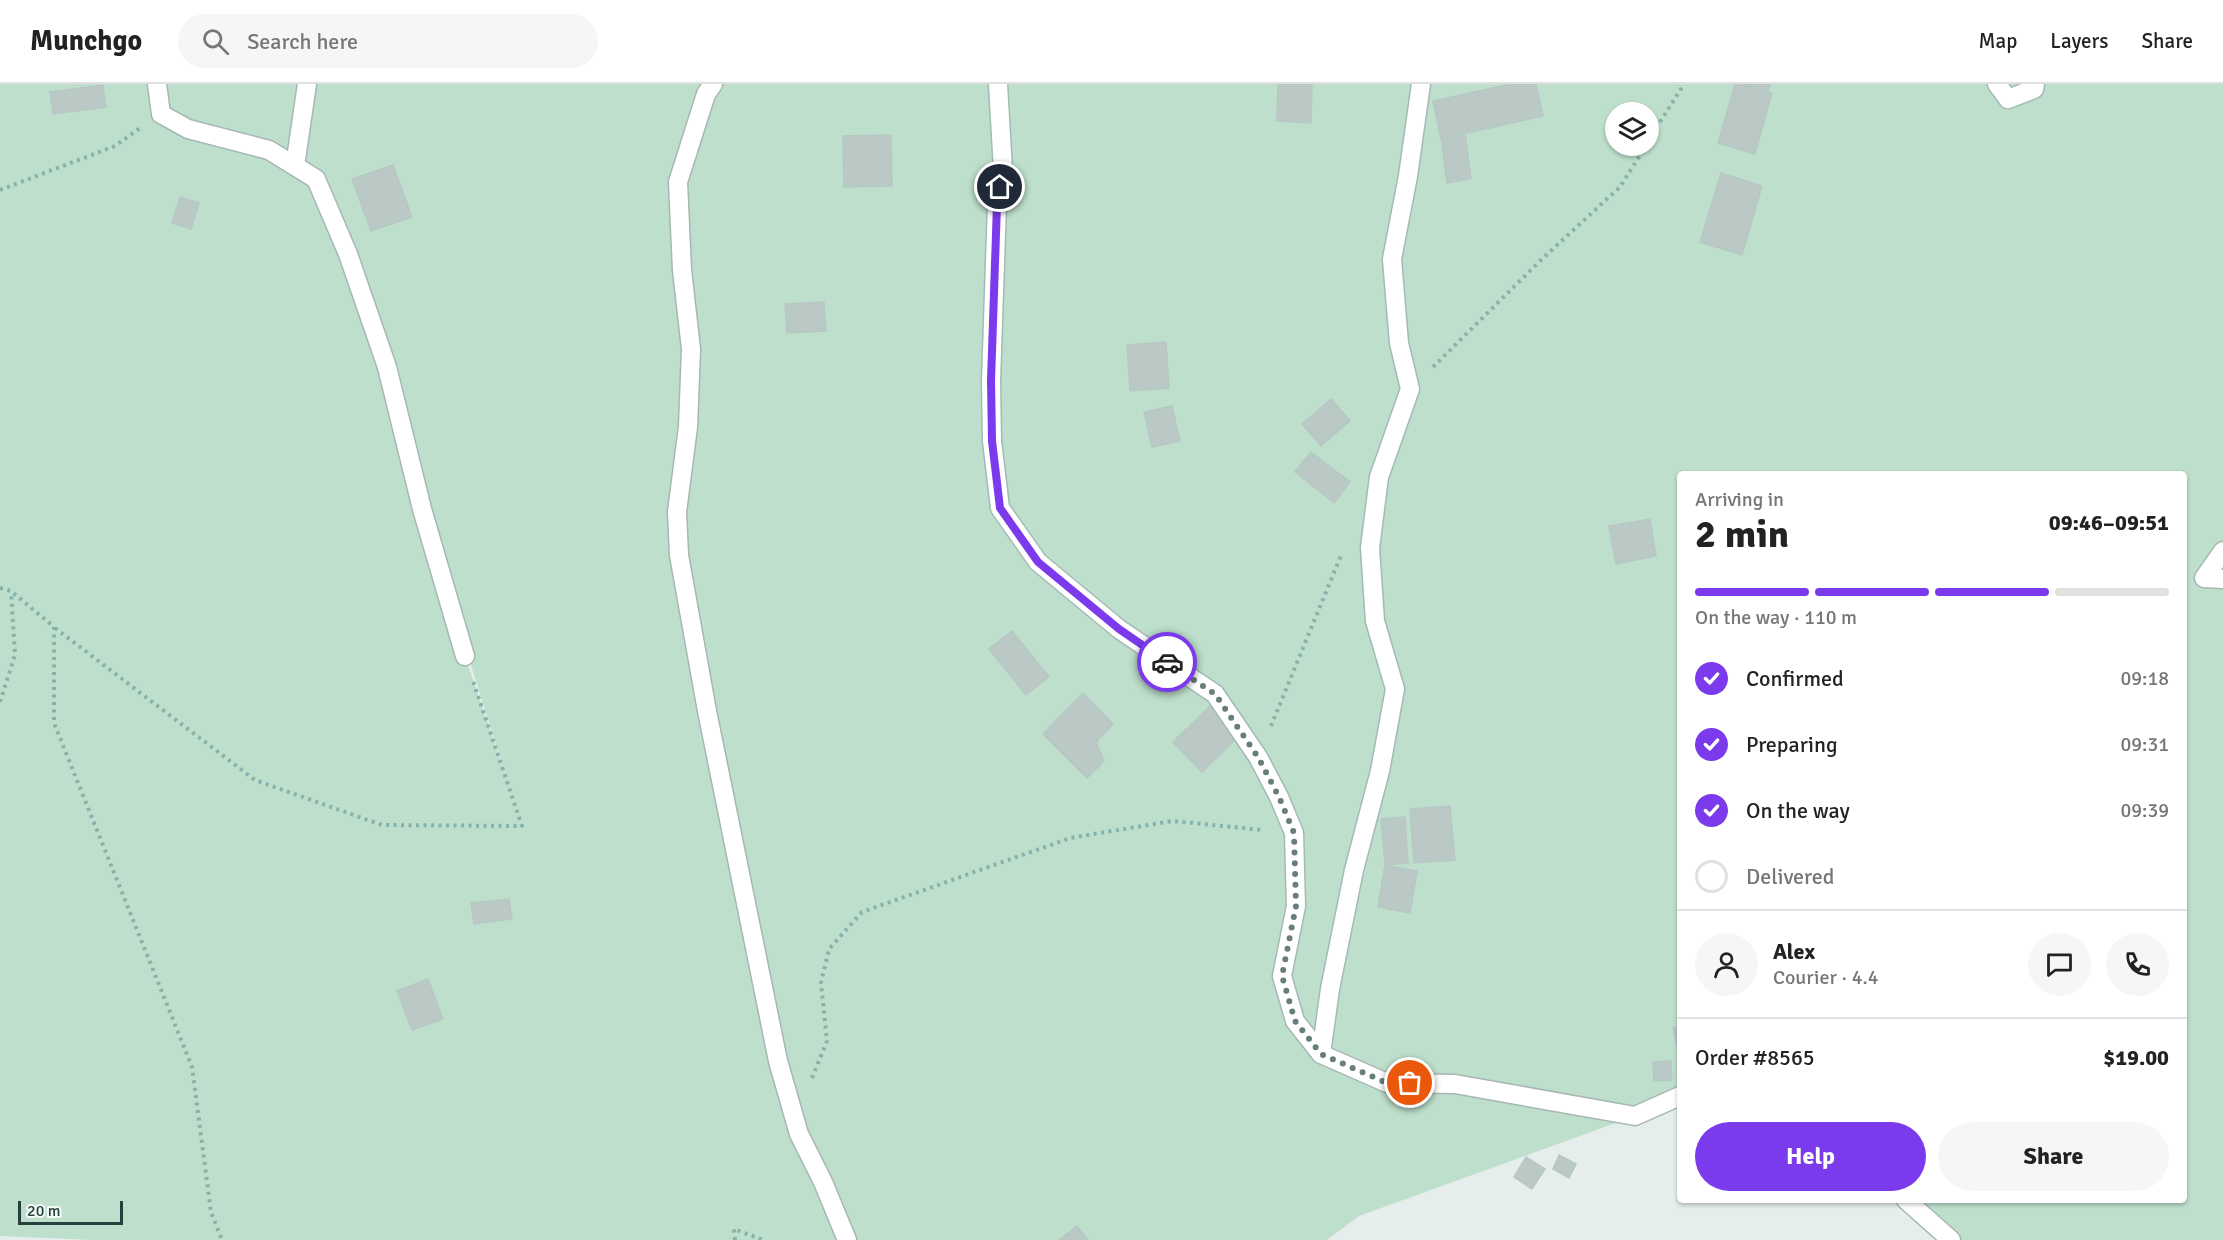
<!DOCTYPE html>
<meta charset="utf-8">
<style>
body{margin:0;font-family:Signika,sans-serif;background:#f6f6f6;color:#222;height:100vh;display:flex;flex-direction:column;font-size:22px;white-space:nowrap}
*{box-sizing:border-box;margin:0}
p{font-size:20px;color:#767676}
.icon{flex:none;width:33px;height:33px;fill:none;stroke:currentColor;stroke-width:2;stroke-linecap:round;stroke-linejoin:round}
.map{position:relative;flex:1;overflow:hidden}
.side{position:absolute;left:1677px;top:387px;width:510px;height:732px;display:flex;flex-direction:column;background:#fff;border-radius:6px;box-shadow:0 2px 4px #0004}
.side>*{flex:none}
.buttons{position:absolute;left:1605px;top:18px;display:grid;gap:12px}
.buttons a{display:grid;place-items:center;width:54px;height:54px;border-radius:50%;background:#fff;box-shadow:0 2px 4px #0004;font-size:30px}
.scale{position:absolute;left:18px;bottom:15px;width:105px;box-sizing:border-box;padding-left:6px;border:3px solid #24413d;border-top:0;font-size:16px;line-height:21px;white-space:nowrap;color:#24413d;-webkit-text-stroke:4px #f6faf9;paint-order:stroke}
.pin{position:absolute;display:grid;place-items:center;width:51px;height:51px;color:#fff;margin:-26px;border:3px solid #fff;border-radius:50%;box-shadow:0 2px 6px #0007}
.courier{position:absolute;display:grid;place-items:center;width:60px;height:60px;margin:-30px;border:4px solid #7c3aed;border-radius:50%;background:#fff;color:#222;box-shadow:0 2px 8px #0007}
.headline em{font-style:normal;font-weight:700}
.headline div{display:flex;flex-direction:column-reverse}
.headline{display:flex;align-items:center;justify-content:space-between;height:102px;padding:0 18px}
h1{font-size:39px;font-weight:700;line-height:45px}
.bar{display:grid;grid-template-columns:repeat(4,1fr);gap:9px 6px;align-content:center;height:72px;padding:0 18px}
.bar i{height:8px;border-radius:4px;background:#e0e0e0}
.bar .active{background:#7c3aed}
.bar p{grid-column:span 4}
.line{display:flex;align-items:center;gap:15px;padding:0 18px;border-top:2px solid #e0e0e0}
.line div{flex:1}
.round{display:grid;place-items:center;flex:none;width:63px;height:63px;border-radius:32px;background:#f6f6f6}
ol{padding:0 18px;list-style:none}
li{display:flex;align-items:center;gap:18px;height:66px}
li p{margin-inline-start:auto}
li .icon{padding:6px;border-radius:50%;background:#7c3aed;color:#fff;stroke-width:4}
li:last-child{color:#767676}
li i{width:33px;height:33px;border:3px solid #e0e0e0;border-radius:50%}
.action{display:flex;gap:12px;margin-top:auto;padding:12px 18px}
.action a{flex:1;height:69px;border-radius:36px;background:#7c3aed;color:#fff;font-size:24px;font-weight:700;line-height:69px;text-align:center}
.action a+a{background:#f6f6f6;color:#222}
header{display:flex;align-items:center;gap:36px;box-sizing:border-box;height:84px;padding:0 30px;background:#fff;border-bottom:2px solid #e0e0e0}
header strong{font-size:28px}
nav{display:flex;gap:33px;margin-inline-start:auto;font-size:21px}
.search{width:420px;height:54px;background:#f6f6f6;display:flex;align-items:center;gap:15px;box-sizing:border-box;padding:0 21px;border-radius:33px;color:#767676;font-size:22px}
.map>svg:first-child{display:block}
.green{fill:#bedfcc;fill-rule:evenodd}
.building{fill:#bac9c5;stroke:#b7c8c4;stroke-width:1.5}
.lines{fill:none;stroke-linecap:round;stroke-linejoin:round}
.street-casing{stroke:#a7b7b4;stroke-width:21}
.secondary-casing{stroke:#a3bab6;stroke-width:21}
.path{stroke:#85b2ab;stroke-width:4;stroke-dasharray:3 4.5;stroke-linecap:butt}
.street{stroke:#fff;stroke-width:18}
.secondary{stroke:#fff;stroke-width:18}
.done{stroke:#687e7a;stroke-width:6;stroke-dasharray:0 10.8}
.route{stroke:#7c3aed;stroke-width:8}
</style>
<header>
<strong>Munchgo</strong>
<div class="search"><svg class="icon" aria-label="search" viewBox="0 0 24 24"><circle cx="10" cy="10" r="6"/><path d="M15 15l6 6"/></svg>Search here</div>
<nav><a>Map</a><a>Layers</a><a>Share</a></nav>
</header>
<div class="map">
<svg width="2223" height="1156" viewBox="0 0 2223 1156">
<rect width="100%" height="100%" fill="#e5eeec"/>
<!-- green -->
<path class="green" d="M0,0H2223V1156H1939L1899,1116H2184V390H1680V1008L1635,1032L1359,1132L1327,1156H92L0,1152ZM1616,28H1648V62H1616ZM439,480L507,695L465,572Z"/>
<!-- building -->
<path class="building" d="M1278,0H1312L1311,39L1277,37Z
M1511,0H1536L1543,32L1441,55L1433,17Z
M1735,0L1772,9L1755,70L1718,59Z
M1741,0H1770L1768,7Z
M103,1L106,23L53,30L50,8Z
M1465,49L1471,95L1447,99L1441,52Z
M891,51L892,102L844,103L843,52Z
M393,81L412,133L371,147L352,95Z
M1721,89L1762,102L1742,171L1700,158Z
M180,113L199,119L191,145L172,139Z
M824,218L826,247L787,249L785,220Z
M1166,258L1169,304L1130,307L1127,261Z
M1331,315L1350,337L1321,362L1302,340Z
M1172,322L1180,357L1152,363L1144,328Z
M1311,368L1350,398L1334,419L1295,388Z
M1650,435L1656,472L1616,480L1609,442Z
M1012,547L1049,593L1026,611L989,565Z
M1083,609L1113,640L1096,658L1104,677L1087,694L1043,650Z
M1210,622L1239,652L1202,688L1173,658Z
M1450,722L1455,776L1414,779L1410,725Z
M1405,733L1408,779L1385,781L1381,735Z
M1385,781L1417,787L1410,829L1378,823Z
M509,815L512,835L474,840L471,819Z
M428,895L443,935L412,946L397,907Z
M1680,943V960L1677,961L1673,944Z
M1671,977L1672,996L1654,997L1653,978Z
M1559,1071L1576,1080L1569,1094L1553,1085Z
M1526,1073L1545,1085L1532,1105L1514,1093Z
M1077,1142L1088,1156H1059Z"/>
<g class="lines">
<!-- street casing -->
<g class="street-casing">
<path id="street" d="M157,0L161,30L188,45L269,66L316,95L348,170L387,283L422,425L465,572
M713,0L706,10L678,98L682,186L691,265L688,343L677,428L679,471L707,627L778,977L799,1050L823,1098L847,1156
M295,82L307,0
M2223,467L2204,494L2223,495
M1321,970L1387,999L1455,1000L1635,1032L1680,1012
M1906,1116L1951,1156"/>
</g>
<!-- secondary casing -->
<g class="secondary-casing">
<path id="secondary" d="M998,0L1003,86L997,120L991,297L992,357L1000,424L1038,478L1119,545L1215,610L1258,673L1279,713L1294,749L1296,822L1282,892L1295,937L1321,970L1330,905L1354,786L1380,687L1395,605L1375,537L1370,464L1379,393L1410,305L1399,259L1392,175L1408,92L1421,0
M1997,0L2008,15L2034,5L2035,0"/>
</g>
<!-- path -->
<path class="path" d="M1648,57L1684,0
M0,106L115,62L140,44
M1433,283L1542,175L1620,103L1646,62
M0,504L11,507L54,543V639L192,983L211,1128L222,1156
M55,544L255,696L382,741L522,742L473,597
M0,618L15,571L11,508
M1271,642L1342,469
M812,994L827,957L821,899L829,865L862,828L1070,754L1172,737L1262,746
M735,1156L734,1145L763,1156"/>
<!-- street -->
<use href="#street" class="street"/>
<!-- secondary -->
<use href="#secondary" class="secondary"/>
</g>
<g class="lines">
<!-- done -->
<path class="done" d="M1167,578L1215,610L1258,673L1279,713L1294,749L1296,822L1282,892L1295,937L1321,970L1387,999H1410"/>
<!-- route -->
<path class="route" d="M1000,103L997,120L991,297L992,357L1000,424L1038,478L1119,545L1167,578"/>
</g>
</svg>
<div class="buttons">
<a><svg class="icon" aria-label="layers" viewBox="0 0 24 24"><path d="M12 4l9 5-9 5-9-5zM3 14l9 5 9-5"/></svg></a>
</div>
<div class="scale">20 m</div>
<div class="pin" style="left:1410px;top:999px;background:#ea580c"><svg class="icon" aria-label="bag" viewBox="0 0 24 24"><path d="M5 8h14l-1 12H6zM9 8a3 3 0 0 1 6 0"/></svg></div>
<div class="pin" style="left:1000px;top:103px;background:#1f2937"><svg class="icon" aria-label="home" viewBox="0 0 24 24"><path d="M3 11l9-7 9 7M6 9v11h12V9"/></svg></div>
<div class="courier" style="left:1167px;top:578px"><svg class="icon" aria-label="car" viewBox="0 0 24 24"><path d="M5 17H2v-5l4-1 3-4h7l3 4 3 1v5h-3M9 17h6M6 11h13"/><circle cx="7" cy="17" r="2"/><circle cx="17" cy="17" r="2"/></svg></div>
<section class="side">
<div class="headline"><div><h1>2 min</h1><p>Arriving in</p></div><em>09:46–09:51</em></div>
<div class="bar"><i class="active"></i><i class="active"></i><i class="active"></i><i></i><p>On the way · 110 m</p></div>
<ol>
<li><svg class="icon" aria-label="check" viewBox="0 0 24 24"><path d="M5 12l5 5 9-10"/></svg>Confirmed<p>09:18</p></li>
<li><svg class="icon" aria-label="check" viewBox="0 0 24 24"><path d="M5 12l5 5 9-10"/></svg>Preparing<p>09:31</p></li>
<li><svg class="icon" aria-label="check" viewBox="0 0 24 24"><path d="M5 12l5 5 9-10"/></svg>On the way<p>09:39</p></li>
<li><i></i>Delivered</li>
</ol>
<div class="line" style="height:108px"><a class="round"><svg class="icon" aria-label="person" viewBox="0 0 24 24"><circle cx="12" cy="8" r="4"/><path d="M4 21q1-7 8-7t8 7"/></svg></a><div><b>Alex</b><p>Courier · 4.4</p></div><a class="round"><svg class="icon" aria-label="chat" viewBox="0 0 24 24"><path d="M4 5h16v11H9l-5 4z"/></svg></a><a class="round"><svg class="icon" aria-label="phone" viewBox="0 0 24 24"><path d="M5 4h4l2 5-3 2q2 4 5 5l2-3 5 2v4C11 20 4 13 5 4z"/></svg></a></div>
<div class="line" style="height:78px"><div>Order #8565</div><b>$19.00</b></div>
<div class="action"><a>Help</a><a>Share</a></div>
</section>
</div>
